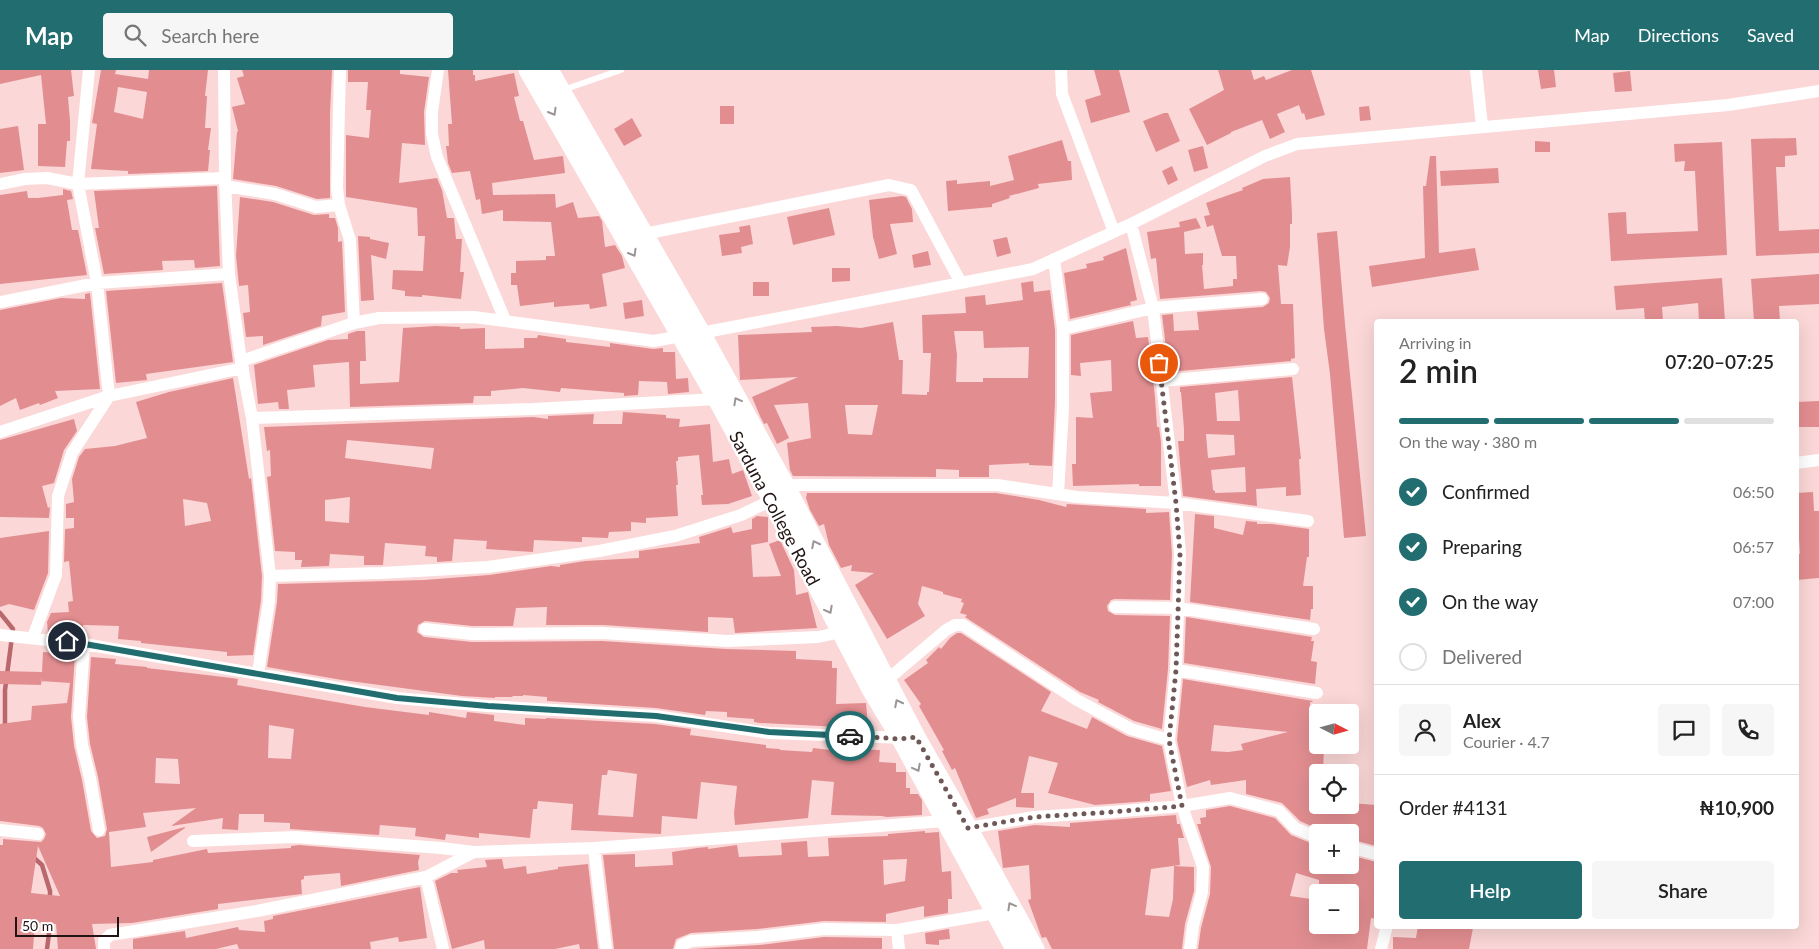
<!DOCTYPE html>
<meta charset="utf-8">
<style>
body{margin:0;font-family:Lato,sans-serif;background:#f6f6f6;color:#222;height:100vh;display:flex;flex-direction:column;font-size:19px;white-space:nowrap}
*{box-sizing:border-box;margin:0}
p{font-size:16px;color:#767676}
.icon{flex:none;width:28px;height:28px;fill:none;stroke:currentColor;stroke-width:2;stroke-linecap:round;stroke-linejoin:round}
.map{position:relative;flex:1;overflow:hidden}
.details{position:absolute;left:1374px;top:249px;width:425px;height:610px;display:flex;flex-direction:column;background:#fff;border-radius:5px;box-shadow:0 5px 20px #0002}
.details>*{flex:none}
.needle{width:32px;rotate:96deg}
.buttons{position:absolute;left:1309px;top:634px;display:grid;gap:10px}
.buttons a{display:grid;place-items:center;width:50px;height:50px;border-radius:5px;background:#fff;box-shadow:0 5px 20px #0002;font-size:25px}
.scale{position:absolute;left:15px;bottom:12px;width:104px;box-sizing:border-box;padding-left:5px;border:2px solid #231414;border-top:0;font-size:14px;line-height:18px;white-space:nowrap;color:#231414;-webkit-text-stroke:4px #fff;paint-order:stroke}
.pin{position:absolute;display:grid;place-items:center;width:42px;height:42px;color:#fff;margin:-21px;border:2px solid #fff;border-radius:50%;box-shadow:0 1px 5px #0007}
.courier{position:absolute;display:grid;place-items:center;width:50px;height:50px;margin:-25px;border:4px solid #226d6f;border-radius:50%;background:#fff;color:#222;box-shadow:0 1px 6px #0007}
.overview em{font-style:normal;font-weight:600}
.overview div{display:flex;flex-direction:column-reverse}
.overview{display:flex;align-items:center;justify-content:space-between;height:85px;padding:0 25px}
h1{font-size:32px;font-weight:600;line-height:38px}
.bar{display:grid;grid-template-columns:repeat(4,1fr);gap:8px 5px;align-content:center;height:60px;padding:0 25px}
.bar i{height:6px;border-radius:4px;background:#e0e0e0}
.bar .selected{background:#226d6f}
.bar p{grid-column:span 4}
.line{display:flex;align-items:center;gap:12px;padding:0 25px;border-top:1px solid #e0e0e0}
.line div{flex:1}
.round{display:grid;place-items:center;flex:none;width:52px;height:52px;border-radius:5px;background:#f6f6f6}
ol{padding:0 25px;list-style:none}
li{display:flex;align-items:center;gap:15px;height:55px}
li p{margin-inline-start:auto}
li .icon{padding:5px;border-radius:50%;background:#226d6f;color:#fff;stroke-width:4}
li:last-child{color:#767676}
li i{width:28px;height:28px;border:2px solid #e0e0e0;border-radius:50%}
.button{display:flex;gap:10px;margin-top:auto;padding:10px 25px}
.button a{flex:1;height:58px;border-radius:5px;background:#226d6f;color:#fff;font-size:20px;font-weight:600;line-height:58px;text-align:center}
.button a+a{background:#f6f6f6;color:#222}
header{display:flex;align-items:center;gap:30px;box-sizing:border-box;height:70px;padding:0 25px;background:#226d6f;color:#fff}
header strong{font-size:24px}
nav{display:flex;gap:28px;margin-inline-start:auto;font-size:18px}
.search{width:350px;height:45px;background:#f6f6f6;display:flex;align-items:center;gap:12px;box-sizing:border-box;padding:0 18px;border-radius:5px;color:#767676;font-size:19px}
.map>svg:first-child{display:block}
.lines{fill:none;stroke-linecap:round;stroke-linejoin:round}
.stream{stroke:#b9696d;stroke-width:4.5}
.building{fill:#e28e91;fill-rule:evenodd}
.lane{stroke:#fff;stroke-width:6}
.street{stroke:#fff;stroke-width:12}
.secondary{stroke:#fff;stroke-width:19}
.oneway{stroke:#9c9595}
.done{stroke:#6f5858;stroke-width:5;stroke-dasharray:0 9}
.route{stroke:#226d6f;stroke-width:6}
.labels{text-anchor:middle;dominant-baseline:central;stroke-width:5;stroke-linejoin:round;paint-order:stroke}
.street-label{font-size:18px;fill:#231414;stroke:#fff}
</style>
<header>
<strong>Map</strong>
<div class="search"><svg class="icon" aria-label="search" viewBox="0 0 24 24"><circle cx="10" cy="10" r="6"/><path d="M15 15l6 6"/></svg>Search here</div>
<nav><a>Map</a><a>Directions</a><a>Saved</a></nav>
</header>
<div class="map">
<svg width="1819" height="879" viewBox="0 0 1819 879">
<rect width="100%" height="100%" fill="#fbd7d7"/>
<g class="lines">
<!-- stream -->
<path class="stream" d="M0,543L13,559L5,620V659
M32,786L42,795L50,821V831
M47,879L51,848"/>
</g>
<!-- building -->
<path class="building" d="M0,0H71L74,26L68,27L70,51V71H67L65,97L38,96V54H46L41,5L0,14Z
M101,0H116L115,4L148,9L149,0H208L205,26H207L205,58H211L208,80H210L208,101L128,104V101L91,99L97,54L92,53ZM118,17L147,22L143,49L114,42Z
M242,0H332L330,43V128L317,129L276,116L233,109L237,62L238,61L232,37L245,34L237,8L244,6Z
M348,0H400V4L429,7L424,42L425,75L402,73L399,113L437,108L442,120L447,148H454L456,169H462L460,202H464L461,229L422,225V227L405,226V221L392,219L393,200L423,201L425,166H418L417,138L346,127V65L369,68L371,40H366L368,12H348Z
M448,0H473V5H475V11L514,3L519,26L514,27L520,51H523L534,90L563,86L565,103L492,113L493,125L555,124L556,138L573,132L578,148L599,146L602,151L605,177L615,175L622,186L625,198L602,204L607,236L590,239L589,234L554,237V232L520,236L517,215H511V203H516V191L546,190V186H555L551,152L503,151V140L482,144L480,129L476,130L470,101L452,103L448,93L446,76H449L448,54H452Z
M1094,0H1119L1130,42L1091,53L1085,30L1101,25Z
M1218,0H1251L1254,10L1264,6L1266,10L1292,0H1311L1325,45L1306,50L1304,43L1302,44L1299,35L1277,44L1285,62L1270,69L1262,50L1231,62V63L1207,75L1189,39L1224,20Z
M1538,0H1554L1556,17L1541,19Z
M1630,1L1632,21L1615,22L1613,3Z
M720,36H734V54H720Z
M1369,36L1371,50L1360,51L1359,37Z
M1164,43H1168L1180,71L1156,82L1143,51Z
M632,48L642,66L624,76L614,59Z
M18,56L24,100L0,103V59Z
M1796,68L1797,85L1785,86V97H1776L1779,161L1819,159V183L1756,186L1751,69Z
M1062,70L1068,91H1071L1072,110L1038,114L1039,118L1009,126L1010,128L992,134V137L948,141L946,111L957,110V114L990,111V116L1014,110L1008,86Z
M1535,71L1550,72V82H1535Z
M1722,72L1727,185L1611,191L1608,143L1626,142L1627,164L1698,161L1695,101H1684L1685,91L1675,92L1674,74Z
M1203,76L1208,98L1194,102L1188,80Z
M1430,86H1436L1439,183L1475,178L1479,200L1372,217L1369,196L1425,188L1423,116H1426Z
M1172,96L1178,110L1168,115L1162,101Z
M1498,98L1499,113L1441,116L1440,101Z
M1290,107L1292,144V154H1290V177L1287,196L1278,195L1281,234H1293L1295,288L1291,289V291L1169,302L1162,245L1173,244L1174,261L1199,260L1197,242L1263,237L1269,233L1270,228L1266,222L1261,221L1160,229L1156,188L1151,189L1147,162L1180,157L1179,152L1196,148L1201,158L1184,162L1185,184L1203,183V195H1202L1204,219L1233,216V209H1237L1236,186H1222L1213,155L1207,157L1204,146L1210,145L1206,133L1243,120L1242,118L1263,109Z
M217,116L220,196L195,198L194,190L162,191L163,200L104,204L95,158H99L94,121Z
M63,119L71,121L73,129L67,130L72,160H78L87,205L0,214V125L27,121L28,128H38L63,125Z
M902,126L906,127L912,139L913,152L890,154L897,184L879,189L873,167L869,130Z
M240,127L273,132L314,145L329,144V148H335L338,158V172L342,171L345,242L322,246L321,256L263,275V266L246,267L243,243L250,242L248,215L239,216L236,186Z
M829,138L835,165L793,175L787,147Z
M750,155L753,174L741,177L742,183L722,186L719,165L740,162L739,157Z
M1337,161L1345,254L1366,466L1344,468L1330,304L1324,259L1317,163Z
M358,166L370,167V169L389,173L386,189L371,185L374,230L361,231Z
M1007,167L1011,183L997,187L993,170Z
M1126,178L1137,230L1130,232L1131,235L1070,249L1064,203L1087,198L1086,194L1104,190L1103,187Z
M928,181L931,195L914,198L912,185Z
M832,198H850V211L832,212Z
M1819,204V234L1779,236L1780,251H1754L1751,209Z
M1722,208L1725,251H1699L1698,233L1662,237L1663,251H1645L1644,238L1616,240L1614,216Z
M1033,211L1034,222L1050,220L1055,260V332L1052,396L1029,395V393L989,395V407H959V400L936,399V407L793,406L790,400L787,373L811,368L808,333L774,335L789,368L777,374L767,353L764,354L760,346L752,327L798,307L740,310L738,265L812,262L811,257L837,256L861,258L893,252L899,290H903L902,324L927,325V322H929L931,283H923L922,245L966,243L965,227L985,225L986,235L1023,230L1021,213ZM954,261H983L984,278L1029,277L1028,308H983V312H956L957,285ZM845,335H878L872,365L848,364Z
M753,212H769V226H753Z
M222,213L233,292L146,304L147,310L116,313L106,221Z
M90,223L100,319L55,321L58,328L40,335L39,333L20,340L16,328L0,336V240L61,228L85,229V224Z
M642,230L644,246L625,249L623,233Z
M1133,251L1136,268L1148,267L1155,327L1157,357H1159L1161,372V416H1139V414L1073,416L1072,394H1076V347L1093,348L1090,323L1112,321L1111,290L1080,293L1081,306L1071,305V265Z
M436,256L460,257V259L485,258V279L524,278V268H537L538,265L566,269V272L610,277V273L653,279L663,278V282H675L676,309L688,308L689,322L668,324L667,312L639,311L638,325L624,326V323L561,318L560,322L523,318L491,321V326H474L473,333L350,337L349,292L313,295L315,317L287,320L289,339H279L278,332L258,334L254,295L328,270L348,269V264L357,261H365L366,291H360V314L399,312L403,258Z
M1292,307L1301,389H1299L1301,425L1286,426V417L1256,419L1257,436L1183,426L1178,371H1184V359L1181,322H1180V317ZM1238,320L1240,351H1217L1215,323ZM1206,364L1234,365L1235,385L1208,388ZM1245,397L1246,422L1215,423V421L1213,420L1211,400Z
M233,308L249,409L251,408L262,506L261,530L253,585L227,586V582L141,573V571L118,569L119,556L83,555V562H48L47,552L51,543L69,542L68,532L73,531L69,491L64,492L65,459L74,458V448H66V434L74,432L72,409L79,387L85,379L115,376L147,368L136,332L169,322ZM183,429L207,433L211,451L185,456Z
M1819,331V357H1796V332Z
M623,342L666,345V348L680,349L679,357L710,354L713,392L729,389L732,404L743,400L752,426L728,434L702,435L701,425H703L699,385L678,387V391H676L678,415H676L678,446L646,448V453L631,452V461L609,462L608,468L582,467V472L534,470L533,482L486,479L487,471L454,469L452,491L437,492V487L425,486L426,476L385,473L383,495H364V486L330,484L329,496L301,497L302,490H295V482L275,481L267,407L271,406L270,380L267,381L264,357L533,347L548,349V346L594,344L593,354H622ZM347,370L434,378L431,399L345,388ZM350,427L349,453L325,451V430Z
M74,349L77,361L64,380L54,413L42,416L48,438L50,437L49,448L0,447V370Z
M1813,422L1814,441H1819V508L1796,510V484H1800L1796,423Z
M807,423H996L1039,430L1066,437L1067,434L1146,439V443L1169,442L1172,484L1170,530L1115,529L1111,530L1107,536L1108,541L1115,545L1170,546L1168,599L1162,659L1134,651L1098,632L1099,630L1080,622L965,547L967,545L960,543L964,533L961,532L962,529L943,524V522L922,516L918,534L925,546L887,569L855,515L874,503L851,501L852,495L841,498L829,475L824,454L819,456L810,440L806,428Z
M1195,444L1214,446V458L1243,465L1246,451L1257,452V454H1272L1309,459V487H1307L1303,516H1313V539H1311L1310,550L1190,532Z
M757,446L768,447V472L751,475L753,507L781,506L769,474L780,470L794,500L796,525L808,522L817,558L735,563L733,548L708,547V562L603,555H546L547,537L516,538L513,556H472L425,551L418,555L417,562L424,567L472,572L602,571L726,579L796,581V589L832,591V598H837L836,634L866,633L868,656L840,657L760,653L754,652V649L727,647V642L706,641L705,645L656,638L547,631V627L523,625V626H513L512,627H495V628L462,626L342,610L267,597L277,532L278,514L424,510L489,505L551,496L560,497V495L585,491L639,488V481L700,473L699,467L731,457L733,463L752,459V449Z
M49,461L48,503L34,540L9,534L0,537V468Z
M1186,547L1312,567L1311,571H1314L1311,591L1317,592L1315,614L1184,593Z
M957,563H961L1051,622L1041,641L1087,659L1092,647L1127,666L1162,676L1171,721L1150,724V731L1095,735L1048,723L1058,693L1029,686L1021,723H1034V738L1016,737V728L987,739L989,744L976,748L955,698L952,700L942,681L944,680L919,636L921,634L904,610L928,593L926,590L939,577L941,579L950,568Z
M43,582L75,584L71,647L74,676L82,710L91,761L97,768L105,766L107,759L98,707L90,674L87,647L91,587L116,589L115,594L147,597V598L232,608L238,609L237,615L365,637L429,645V642L466,648L467,642L494,645V651L525,655V648L546,649V648L655,654L691,659L690,665L766,675V678L780,679V680L812,682L813,678L838,681V680L851,681V679L880,680L879,692L896,693V702H906V718H910V724H918L922,730V745L887,747L882,746L831,745L834,712L812,710L808,748L735,755L734,743L737,716L701,712L697,749L662,746L661,764L571,760L573,734L538,731L537,739H533L530,768L479,763V768L446,764L445,770L415,766L416,758L380,755L379,765L290,759V753L264,752V744H239L238,760L222,759L223,748L171,756L196,738L143,743L146,757L109,762L111,797L153,792V790L207,779L208,783L291,778V776L299,775L420,785L418,792L419,800L341,816L340,803L304,806V809L301,810L302,824L218,834V839L132,853L92,854L96,879H58L56,854L35,853L33,879H0V775H3V769L41,772L44,769L46,764L43,758L39,756L0,751V654L31,650L32,636L67,633L70,613L41,611L42,607L41,615L0,614V601L42,602ZM269,655L294,659L291,689L268,688ZM156,688L178,689L180,714L155,713ZM608,700L637,704L633,747L598,745L602,705H607ZM38,776L60,826L31,823Z
M1183,609L1313,631L1312,632H1310L1311,659H1315L1314,678H1324L1323,702H1318V735H1350V733L1376,735V776L1350,769V762H1324L1300,751L1282,733L1246,724V710L1211,715L1210,710L1187,717L1177,670ZM1214,655L1288,662L1241,674L1243,680L1228,682L1211,681Z
M1230,736L1275,748L1291,765L1318,776V795H1350V785L1376,792V849L1371,848L1367,879H1198L1201,858L1210,824L1211,797L1197,754H1201L1200,748L1206,747V740ZM1296,803L1319,810V822H1350V834H1353L1350,855H1318V830L1290,826Z
M1176,745L1177,754H1180L1184,768H1178L1180,795L1151,799L1145,845L1169,847L1173,829L1174,796L1194,797V821L1185,854L1182,879H1052L1046,867L1042,868L1041,866L1028,830L1031,829L1029,795L1003,798L998,761L1035,755L1070,757V753Z
M185,757V758L151,782L147,767Z
M925,761V763L939,762L942,802L951,801L952,829H948V843L924,847V836L886,844V852L824,851L757,859L691,863L676,869L673,879H614L603,785L635,784V797L673,795L672,782L697,778L708,777V779L737,775L739,787L782,785L781,773L807,771L808,787L829,786L828,768L888,766V764ZM907,789L905,811L884,815L883,790Z
M502,789L504,799L526,796L527,804L558,799V797L588,794L598,879H580L579,874L555,879H485L484,870L452,879L435,811L451,803H458L457,800L487,797L485,790Z
M420,817L427,868L399,872L398,867L370,872L371,879H239L237,874L216,879H133V869L185,861L186,868L238,857L239,860L265,862L264,851L273,849V846Z
M1418,856L1473,858L1469,879H1393V867L1416,868Z
M949,859L950,869L939,870V875L926,874L925,863Z
M824,867L882,868V879H693L759,875Z"/>
<g class="lines">
<!-- lane -->
<path class="lane" d="M563,20L621,0"/>
<!-- street -->
<path class="street" d="M224,0L225,108L229,204L241,291L252,348L270,506L269,531L258,603
M340,0L337,118L339,135L350,170L354,253
M438,0L432,42V64L437,87L505,250
M1061,0L1062,24L1114,162
M1476,0L1482,56
M0,114L25,109L47,108L78,114L225,108
M225,116L275,124L316,137L339,135
M1131,154L1153,238L1176,433L1180,484L1176,600L1169,670L1182,736L1203,797L1202,822L1193,856L1190,879
M644,164L889,115L911,120L961,213
M1054,189L1063,259V338L1058,424
M0,232L97,213L229,204
M1063,259L1153,238L1262,229
M701,263L1033,199L1131,154L1265,86L1297,74L1728,35L1819,21
M241,291L354,253L379,248L474,247L654,271L681,266
M1161,311L1293,299
M252,348L533,339L717,329
M0,362L109,326L243,298
M1796,393L1819,390
M785,415H997L1077,427L1176,433L1308,451
M270,506L381,503L488,497L599,481L675,466L741,445L772,430
M1115,537L1178,538L1314,559
M425,559L472,564L602,563L727,571L818,567L841,562
M0,565L84,574L397,628L487,636L656,646L769,663L905,668
M33,567L56,505L58,426L72,383L109,326L97,213L78,114L89,0
M84,574L79,647L82,675L90,708L99,760
M1176,600L1317,623
M887,610L946,560L955,555H963L1077,630L1131,659L1169,670
M968,758L1034,747L1112,742L1182,736L1230,728L1279,741L1295,758L1318,768
M0,760L38,764
M193,771L295,767L441,778L474,782L594,778L945,751
M1350,777L1376,784
M594,778L606,879
M426,807L443,879
M897,860L899,879
M104,879V871L110,865L257,841L426,807L474,782
M681,879L682,875L691,871L758,867L824,859L897,860L995,843
M1381,879L1387,856"/>
<!-- secondary -->
<path class="secondary" d="M528,0L717,329L772,430L871,619L901,669L1015,879
M549,0L701,263L785,415L916,667L968,758L1035,879"/>
</g>
<!-- one-way arrows -->
<defs><path id="oneway-chevron" d="M-2-3.5L2.5 0L-2 3.5" fill="none" stroke-width="1.6" stroke-linecap="round" stroke-linejoin="round" transform="scale(1.25)"/></defs>
<g class="oneway">
<use href="#oneway-chevron" transform="translate(553 42) rotate(60)"/>
<use href="#oneway-chevron" transform="translate(633 183) rotate(60)"/>
<use href="#oneway-chevron" transform="translate(737 331) rotate(-119)"/>
<use href="#oneway-chevron" transform="translate(815 474) rotate(-117)"/>
<use href="#oneway-chevron" transform="translate(829 540) rotate(62)"/>
<use href="#oneway-chevron" transform="translate(898 633) rotate(-117)"/>
<use href="#oneway-chevron" transform="translate(917 698) rotate(62)"/>
<use href="#oneway-chevron" transform="translate(1011 836) rotate(-119)"/>
</g>
<g class="lines">
<!-- done -->
<path class="done" d="M850,666L901,669L916,667L968,758L1034,747L1112,742L1182,736L1169,670L1176,600L1180,484L1176,433L1159,293"/>
<!-- route -->
<path class="route" d="M67,571L397,628L488,636L656,646L769,662L850,666"/>
</g>
<g class="labels">
<!-- street labels -->
<g class="street-label">
<text transform="translate(775 438) rotate(62)">Sarduna College Road</text>
</g>
</g>
</svg>
<div class="buttons">
<a><svg class="needle" viewBox="-14 -14 28 28"><path d="M0-13l5 13h-10z" fill="#e53935"/><path d="M0 13l5-13h-10z" fill="#767676"/></svg></a>
<a><svg class="icon" aria-label="locate" viewBox="0 0 24 24"><circle cx="12" cy="12" r="6"/><path d="M12 2v4M12 18v4M2 12h4M18 12h4"/></svg></a>
<a>+</a>
<a>−</a>
</div>
<div class="scale">50 m</div>
<div class="pin" style="left:1159px;top:293px;background:#ea580c"><svg class="icon" aria-label="bag" viewBox="0 0 24 24"><path d="M5 8h14l-1 12H6zM9 8a3 3 0 0 1 6 0"/></svg></div>
<div class="pin" style="left:67px;top:571px;background:#1f2937"><svg class="icon" aria-label="home" viewBox="0 0 24 24"><path d="M3 11l9-7 9 7M6 9v11h12V9"/></svg></div>
<div class="courier" style="left:850px;top:666px"><svg class="icon" aria-label="car" viewBox="0 0 24 24"><path d="M5 17H2v-5l4-1 3-4h7l3 4 3 1v5h-3M9 17h6M6 11h13"/><circle cx="7" cy="17" r="2"/><circle cx="17" cy="17" r="2"/></svg></div>
<section class="details">
<div class="overview"><div><h1>2 min</h1><p>Arriving in</p></div><em>07:20–07:25</em></div>
<div class="bar"><i class="selected"></i><i class="selected"></i><i class="selected"></i><i></i><p>On the way · 380 m</p></div>
<ol>
<li><svg class="icon" aria-label="check" viewBox="0 0 24 24"><path d="M5 12l5 5 9-10"/></svg>Confirmed<p>06:50</p></li>
<li><svg class="icon" aria-label="check" viewBox="0 0 24 24"><path d="M5 12l5 5 9-10"/></svg>Preparing<p>06:57</p></li>
<li><svg class="icon" aria-label="check" viewBox="0 0 24 24"><path d="M5 12l5 5 9-10"/></svg>On the way<p>07:00</p></li>
<li><i></i>Delivered</li>
</ol>
<div class="line" style="height:90px"><a class="round"><svg class="icon" aria-label="person" viewBox="0 0 24 24"><circle cx="12" cy="8" r="4"/><path d="M4 21q1-7 8-7t8 7"/></svg></a><div><b>Alex</b><p>Courier · 4.7</p></div><a class="round"><svg class="icon" aria-label="chat" viewBox="0 0 24 24"><path d="M4 5h16v11H9l-5 4z"/></svg></a><a class="round"><svg class="icon" aria-label="phone" viewBox="0 0 24 24"><path d="M5 4h4l2 5-3 2q2 4 5 5l2-3 5 2v4C11 20 4 13 5 4z"/></svg></a></div>
<div class="line" style="height:65px"><div>Order #4131</div><b>₦10,900</b></div>
<div class="button"><a>Help</a><a>Share</a></div>
</section>
</div>
